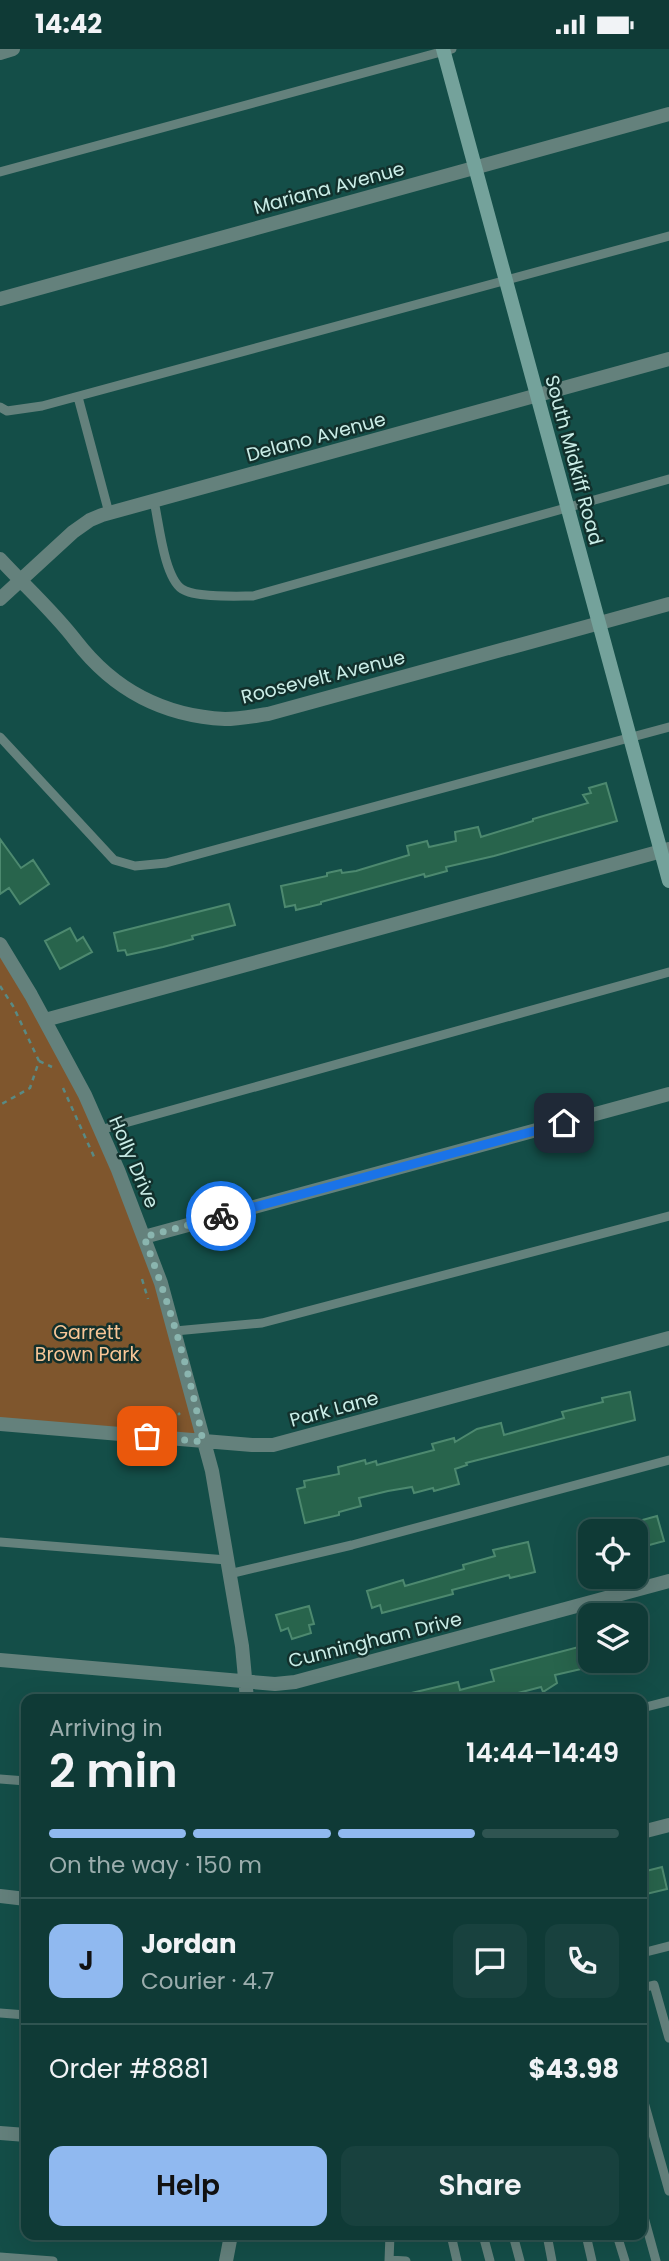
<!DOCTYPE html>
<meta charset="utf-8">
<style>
body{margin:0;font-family:Poppins,sans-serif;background:#18413e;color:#f1f3f6;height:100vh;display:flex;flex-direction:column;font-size:26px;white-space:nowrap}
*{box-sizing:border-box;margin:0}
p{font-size:23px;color:#9badad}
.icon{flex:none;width:38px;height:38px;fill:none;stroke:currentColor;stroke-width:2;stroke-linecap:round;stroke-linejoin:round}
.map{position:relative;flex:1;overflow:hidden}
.panel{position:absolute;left:21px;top:1645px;width:626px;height:546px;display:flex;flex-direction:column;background:#0f3a36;border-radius:14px;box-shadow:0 7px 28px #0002,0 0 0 2px #2f5451}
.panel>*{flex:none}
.controls{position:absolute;left:578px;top:1470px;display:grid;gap:14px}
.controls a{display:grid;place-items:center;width:70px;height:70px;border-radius:14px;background:#0f3a36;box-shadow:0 7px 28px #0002,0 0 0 2px #2f5451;font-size:35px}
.pin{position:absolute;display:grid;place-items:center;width:60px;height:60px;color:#fff;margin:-30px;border-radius:14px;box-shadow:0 4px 10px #0006}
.courier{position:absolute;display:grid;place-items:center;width:70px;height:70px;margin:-35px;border:5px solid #1a73e8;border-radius:50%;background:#fff;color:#222;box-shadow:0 2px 9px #0007}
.headline em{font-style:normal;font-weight:600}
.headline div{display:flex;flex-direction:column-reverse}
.headline{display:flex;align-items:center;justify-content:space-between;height:119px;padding:0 28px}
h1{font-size:46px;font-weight:600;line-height:52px}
.bar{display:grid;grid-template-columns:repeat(4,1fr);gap:10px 7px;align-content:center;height:84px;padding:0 28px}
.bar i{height:9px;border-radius:5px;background:#2f5451}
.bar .active{background:#90b9f0}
.bar p{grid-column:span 4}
.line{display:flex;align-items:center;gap:18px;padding:0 28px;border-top:2px solid #2f5451}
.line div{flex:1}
.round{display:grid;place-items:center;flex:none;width:74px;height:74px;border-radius:14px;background:#18413e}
.primary-button{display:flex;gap:14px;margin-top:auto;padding:14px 28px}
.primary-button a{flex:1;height:80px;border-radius:14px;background:#90b9f0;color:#111;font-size:28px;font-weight:600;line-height:80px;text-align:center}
.primary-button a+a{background:#18413e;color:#f1f3f6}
.status{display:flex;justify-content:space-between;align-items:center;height:49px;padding:0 35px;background:#0f3a36;direction:ltr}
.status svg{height:19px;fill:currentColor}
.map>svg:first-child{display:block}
.green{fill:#7f562d}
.building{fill:#28644c;stroke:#4d896f;stroke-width:2}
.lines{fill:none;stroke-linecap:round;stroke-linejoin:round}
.path{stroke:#598a84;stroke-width:2.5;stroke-dasharray:5 5;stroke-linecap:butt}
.lane{stroke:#64817c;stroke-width:9}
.street{stroke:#64817c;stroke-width:14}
.secondary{stroke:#74a29b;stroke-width:14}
.done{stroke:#8ab5af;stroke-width:7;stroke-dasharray:0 12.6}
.route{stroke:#1a73e8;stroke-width:9}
.labels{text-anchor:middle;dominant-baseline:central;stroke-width:5;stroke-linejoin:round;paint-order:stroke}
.street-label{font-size:19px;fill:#caede7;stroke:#12302c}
.park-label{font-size:19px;fill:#f8c697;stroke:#12302c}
</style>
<div class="status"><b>14:42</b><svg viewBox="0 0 49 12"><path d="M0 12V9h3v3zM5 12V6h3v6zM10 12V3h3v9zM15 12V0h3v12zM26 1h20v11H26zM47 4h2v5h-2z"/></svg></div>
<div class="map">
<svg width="669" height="2212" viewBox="0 0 669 2212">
<rect width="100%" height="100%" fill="#144e48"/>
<!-- green -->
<path class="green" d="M0,896L37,957L135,1164L203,1392L0,1375Z"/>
<!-- building -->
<path class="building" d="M606,734L617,772L494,807L446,818L447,822L425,828L424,825L321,853V855L296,861L295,856L285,858L281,837L327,827V824L341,821L342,824L356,822L409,806L407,797L427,792L429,798L456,792L455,783L478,778L481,788L533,772V770L588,754L583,746L591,744L589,739Z
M0,790L21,819L33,811L49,835L20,855L9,839L0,845Z
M229,855L235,876L192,887L193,890L163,898L127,906L125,901L118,902L114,884Z
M70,879L77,892L83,888L92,903L60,920L45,892Z
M630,1343L635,1371L466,1414L467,1416L455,1420L459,1435L434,1442L433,1439L414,1444L412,1438L388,1442L359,1449L361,1457L339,1463V1466L305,1474L297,1440L305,1438L304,1432L339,1425L338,1418L365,1411L366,1415L376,1412L377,1416L434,1401L432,1395L454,1389L455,1393L477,1380L501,1374L504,1386L564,1369L562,1363L603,1353L602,1349Z
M657,1467L664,1492L635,1500V1473Z
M528,1493L535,1523L510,1529L509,1526L452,1541L453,1545L382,1564L380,1556L372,1559L367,1542L403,1531L405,1537L464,1520L463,1516L495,1507L493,1501Z
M309,1557L314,1575L309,1576L311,1584L292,1590L288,1579L281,1582L276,1566Z
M590,1595V1618L555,1626L557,1634L543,1643L541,1638L518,1644L519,1650H408L407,1645L458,1633L460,1641L494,1632L491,1621Z
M662,1818L667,1840L642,1846V1823Z"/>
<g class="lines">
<!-- path -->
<path class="path" d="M0,937L13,957L39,1012L30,1039L0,1056
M39,1012L52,1018
M63,1039L95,1110
M142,1230L148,1250
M171,1373L180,1364"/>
<!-- lane -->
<path class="lane" d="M0,123L452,0
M78,348L109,464
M0,358L7,362L42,357L669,187
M154,452C159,474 164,528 182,540C195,549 237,547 253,547L669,430
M0,688L114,811L135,817L166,814L669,678
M100,1081L669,923
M175,1282L262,1274L669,1167
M0,1493L227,1511
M229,1525L352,1496L669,1411
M642,1659L669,1652
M0,1730L26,1732
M642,1904L669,1897
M642,1939L654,1936L669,1989
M0,1964L26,1966
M642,2046L669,2142
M642,2161L656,2212
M451,2186L457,2212
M483,2186L490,2212
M513,2186L520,2212
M547,2186L552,2212
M586,2186L592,2212
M617,2186L625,2212
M0,2208L53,2212
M389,2211L406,2212
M389,2212L390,2186"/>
<!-- street -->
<path class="street" d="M0,4L13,0
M0,250L669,65
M0,510C25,537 54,563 76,592C113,640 163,667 225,670C239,670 254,667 268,665L669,555
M0,550L73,483L90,471L102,466L669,310
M0,895L31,946L85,1046L118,1121L161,1234L212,1422L242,1597L247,1650
M45,971L669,800
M144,1188L669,1045
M0,1375L252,1396H273L669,1289
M0,1611L275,1635L295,1633L669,1532
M642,1783L669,1776
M0,1847L26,1850
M0,2084L26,2086
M226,2212L231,2186"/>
<!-- secondary -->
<path class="secondary" d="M443,0L669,832"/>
</g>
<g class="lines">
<!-- done -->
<path class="done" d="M147,1387L203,1393C190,1323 169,1254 144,1188L221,1167"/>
<!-- route -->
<path class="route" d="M221,1167L564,1074"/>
</g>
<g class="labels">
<!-- street labels -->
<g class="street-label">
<text transform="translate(329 139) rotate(-15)">Mariana Avenue</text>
<text transform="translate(316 388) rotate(-15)">Delano Avenue</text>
<text transform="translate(574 411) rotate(75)">South Midkiff Road</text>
<text transform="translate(323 628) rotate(-14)">Roosevelt Avenue</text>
<text transform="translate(134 1113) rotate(67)">Holly Drive</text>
<text transform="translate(334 1360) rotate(-15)">Park Lane</text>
<text transform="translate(375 1591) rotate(-14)">Cunningham Drive</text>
</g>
<!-- park labels -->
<g class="park-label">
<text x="87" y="1283">Garrett<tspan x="87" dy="22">Brown Park</tspan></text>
</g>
</g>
</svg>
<div class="controls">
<a><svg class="icon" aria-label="locate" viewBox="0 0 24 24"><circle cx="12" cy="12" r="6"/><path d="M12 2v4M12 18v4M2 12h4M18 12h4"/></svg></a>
<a><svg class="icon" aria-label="layers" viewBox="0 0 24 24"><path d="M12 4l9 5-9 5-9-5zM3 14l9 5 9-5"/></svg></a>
</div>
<div class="pin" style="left:147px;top:1387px;background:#ea580c"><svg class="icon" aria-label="bag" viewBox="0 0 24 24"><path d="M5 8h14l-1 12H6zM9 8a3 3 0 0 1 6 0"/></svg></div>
<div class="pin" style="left:564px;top:1074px;background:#1f2937"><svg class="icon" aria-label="home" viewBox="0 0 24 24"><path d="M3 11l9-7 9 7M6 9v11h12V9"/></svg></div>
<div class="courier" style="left:221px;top:1167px"><svg class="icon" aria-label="bike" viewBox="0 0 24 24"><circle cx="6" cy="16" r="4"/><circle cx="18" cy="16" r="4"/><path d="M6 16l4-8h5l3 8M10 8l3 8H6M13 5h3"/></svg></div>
<section class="panel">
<div class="headline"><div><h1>2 min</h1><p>Arriving in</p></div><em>14:44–14:49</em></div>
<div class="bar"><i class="active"></i><i class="active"></i><i class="active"></i><i></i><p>On the way · 150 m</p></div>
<div class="line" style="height:126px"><b class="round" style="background:#90b9f0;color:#111">J</b><div><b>Jordan</b><p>Courier · 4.7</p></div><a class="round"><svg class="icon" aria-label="chat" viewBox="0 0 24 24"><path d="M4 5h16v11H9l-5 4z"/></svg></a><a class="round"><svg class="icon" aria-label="phone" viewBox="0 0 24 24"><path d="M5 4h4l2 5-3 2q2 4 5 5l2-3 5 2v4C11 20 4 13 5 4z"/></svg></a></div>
<div class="line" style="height:91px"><div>Order #8881</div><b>$43.98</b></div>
<div class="primary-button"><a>Help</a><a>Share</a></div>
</section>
</div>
